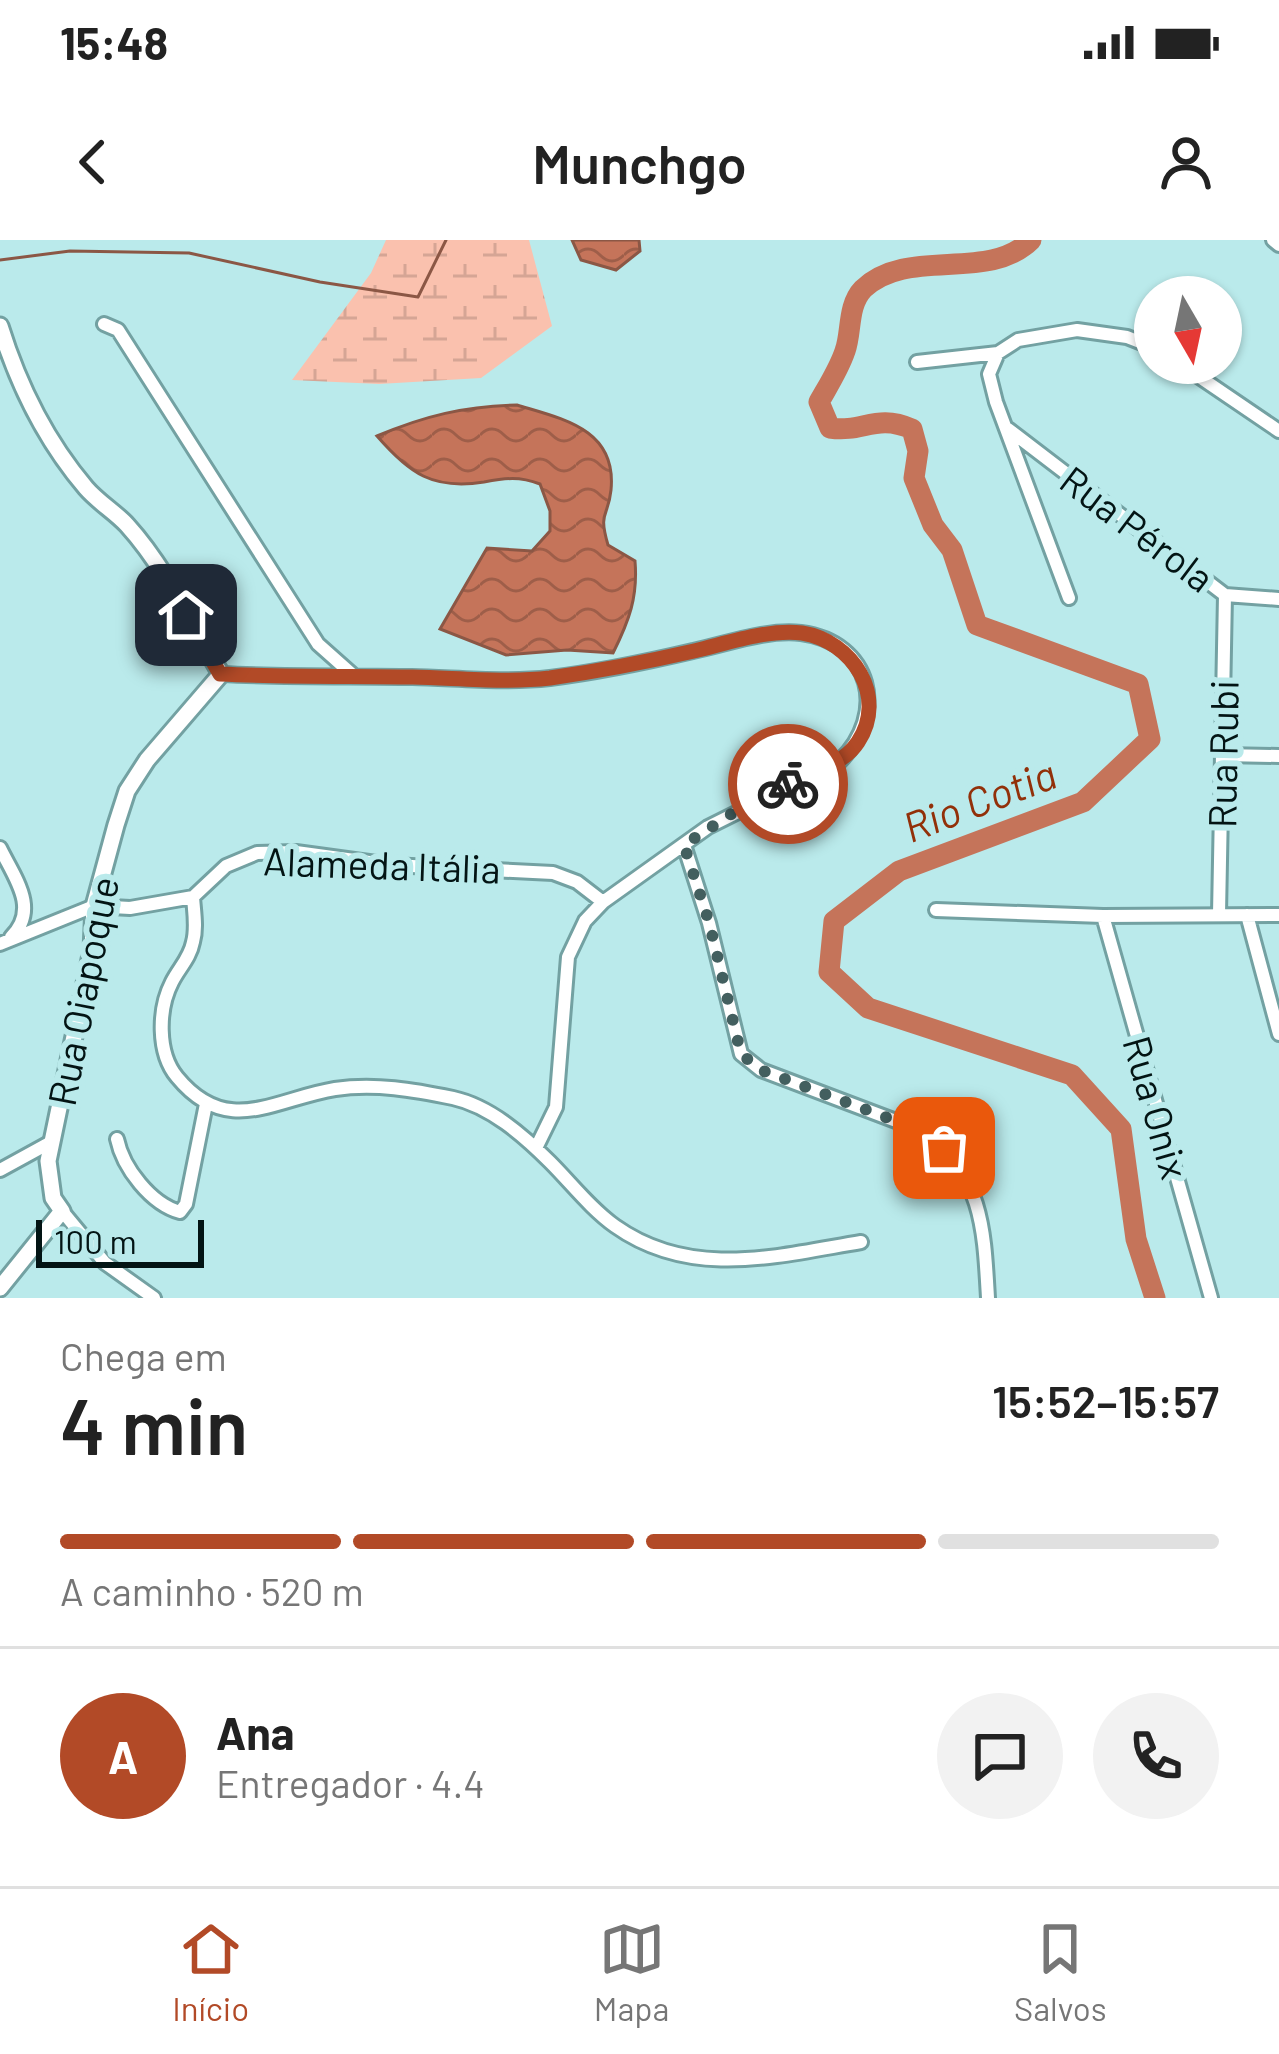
<!DOCTYPE html>
<html lang="pt">
<meta charset="utf-8">
<style>
body{margin:0;font-family:Barlow,sans-serif;background:#f2f2f2;color:#222;height:100vh;display:flex;flex-direction:column;font-size:45px;white-space:nowrap}
*{box-sizing:border-box;margin:0}
p{font-size:39px;color:#767676}
.icon{flex:none;width:66px;height:66px;fill:none;stroke:currentColor;stroke-width:2;stroke-linecap:round;stroke-linejoin:round}
.map{position:relative;height:1058px;overflow:hidden}
.sheet{display:flex;flex-direction:column;background:#fff;flex:1}
.sheet>*{flex:none}
.needle{width:78px;rotate:171deg}
.tools{position:absolute;left:1134px;top:36px;display:grid;gap:24px}
.tools a{display:grid;place-items:center;width:108px;height:108px;border-radius:50%;background:#fff;box-shadow:0 3px 9px #0004;font-size:60px}
.scale{position:absolute;left:36px;bottom:30px;width:168px;box-sizing:border-box;padding-left:12px;border:6px solid #031414;border-top:0;font-size:33px;line-height:42px;white-space:nowrap;color:#031414;-webkit-text-stroke:9px #baeaeb;paint-order:stroke}
.pin{position:absolute;display:grid;place-items:center;width:102px;height:102px;color:#fff;margin:-51px;border-radius:24px;box-shadow:0 6px 18px #0006}
.courier{position:absolute;display:grid;place-items:center;width:120px;height:120px;margin:-60px;border:9px solid #b24a27;border-radius:50%;background:#fff;color:#222;box-shadow:0 3px 15px #0007}
.headline em{font-style:normal;font-weight:600}
.headline div{display:flex;flex-direction:column-reverse}
.headline{display:flex;align-items:center;justify-content:space-between;height:204px;padding:0 60px}
h1{font-size:78px;font-weight:600;line-height:90px}
.bar{display:grid;grid-template-columns:repeat(4,1fr);gap:18px 12px;align-content:center;height:144px;padding:0 60px}
.bar i{height:15px;border-radius:9px;background:#e0e0e0}
.bar .on{background:#b24a27}
.bar p{grid-column:span 4}
.line{display:flex;align-items:center;gap:30px;padding:0 60px;border-top:3px solid #e0e0e0}
.line div{flex:1}
.round{display:grid;place-items:center;flex:none;width:126px;height:126px;border-radius:63px;background:#f2f2f2}
.status{display:flex;justify-content:space-between;align-items:center;height:84px;padding:0 60px;background:#fff;direction:ltr}
.status svg{height:33px;fill:currentColor}
header{display:flex;justify-content:space-between;align-items:center;height:156px;padding:0 60px;background:#fff;font-size:54px;font-weight:600}
.dock{display:flex;justify-content:space-around;align-items:center;height:168px;border-top:3px solid #e0e0e0;background:#fff;font-size:33px;color:#767676}
.dock a{display:grid;justify-items:center;gap:6px}
.dock .on{color:#b24a27}
.map>svg:first-child{display:block}
.wetland{fill:url(#wetland-marsh)}
.water{fill:url(#water-waves);stroke:#8b5745;stroke-width:3}
.lines{fill:none;stroke-linecap:round;stroke-linejoin:round}
.stream{stroke:#8b5745;stroke-width:3}
.river{stroke:#c5745a;stroke-width:21}
.minor-casing{stroke:#73a1a2;stroke-width:18}
.tertiary-casing{stroke:#73a1a2;stroke-width:21}
.minor{stroke:#fff;stroke-width:12}
.tertiary{stroke:#fff;stroke-width:15}
.done{stroke:#435f5f;stroke-width:12;stroke-dasharray:0 21.6}
.route{stroke:#b24a27;stroke-width:15}
.labels{text-anchor:middle;dominant-baseline:central;stroke-width:12;stroke-linejoin:round;paint-order:stroke}
.street-label{font-size:39px;fill:#031414;stroke:#baeaeb}
.water-label{font-size:42px;font-style:italic;fill:#923009;stroke:#baeaeb}
</style>
<div class="status"><b>15:48</b><svg viewBox="0 0 49 12"><path d="M0 12V9h3v3zM5 12V6h3v6zM10 12V3h3v9zM15 12V0h3v12zM26 1h20v11H26zM47 4h2v5h-2z"/></svg></div>
<header><svg class="icon" aria-label="back" viewBox="0 0 24 24"><path d="M15 5l-7 7 7 7"/></svg>Munchgo<svg class="icon" aria-label="person" viewBox="0 0 24 24"><circle cx="12" cy="8" r="4"/><path d="M4 21q1-7 8-7t8 7"/></svg></header>
<div class="map">
<svg width="1279" height="1058" viewBox="0 0 1279 1058">
<defs>
<pattern id="wetland-marsh" width="20" height="14" patternUnits="userSpaceOnUse" patternTransform="scale(3)"><rect width="20" height="14" fill="#fac1ae"/><path d="M1 5h8M5 5V1M11 12h8M15 12V8" fill="none" stroke="#d5a595"/></pattern>
<pattern id="water-waves" width="16" height="10" patternUnits="userSpaceOnUse" patternTransform="scale(3)"><rect width="16" height="10" fill="#c5745a"/><path d="M0 5q4-4 8 0t8 0" fill="none" stroke="#9e5e49"/></pattern>
</defs>
<rect width="100%" height="100%" fill="#baeaeb"/>
<!-- wetland -->
<path class="wetland" d="M386,0H529L552,86L481,138L379,144L292,140L371,33Z"/>
<!-- water -->
<path class="water" d="M572,0H639L640,11L616,30L581,20Z
M517,165C563,179 617,189 611,250C608,279 598,270 608,305L635,321C638,357 629,381 613,413L567,410L506,415L440,389L487,308L532,311L550,291V271L540,244C519,236 506,238 484,242C433,250 410,234 377,196C424,176 465,166 517,165Z"/>
<g class="lines">
<!-- stream -->
<path class="stream" d="M0,20L70,11L189,13L320,42L418,57L446,0"/>
<!-- river -->
<path class="river" d="M1031,0C988,43 908,6 863,49C847,66 852,92 845,111C839,129 828,146 819,162L830,188C863,193 876,173 912,189L918,211L914,238L933,285L952,310L977,385L1138,444L1150,499L1083,562L899,631L834,681L829,732L868,768L1072,835L1121,889L1136,999L1155,1058"/>
<!-- minor casing -->
<g class="minor-casing">
<path id="minor" d="M1273,0L1279,5
M104,84L118,90L318,404L354,436
M998,113L989,134L996,162L1069,358
M917,122L998,113L1018,100L1077,90L1127,97L1155,108
M1179,123L1279,191
M1008,189L1225,355L1279,359
M221,434C285,437 348,436 412,437C457,438 505,443 550,438C598,432 646,422 693,411C727,404 766,389 801,393C872,402 888,474 840,521L708,587L603,662L585,681L568,717L556,867L536,908
M1222,515L1279,516
M684,605L709,683L741,814L761,830L925,892C983,938 984,989 988,1058
M0,608C14,637 40,669 11,697
M193,657C194,672 197,688 193,702C190,718 179,728 172,742C158,769 157,813 177,837C227,898 274,859 335,849C375,843 414,850 453,858C490,866 524,896 550,922C571,943 591,969 615,986C691,1040 777,1016 861,1002
M936,670L1103,676L1279,675
M1219,674L1225,355
M1247,675L1279,794
M1103,676L1211,1058
M0,704L94,666L130,668L193,657L226,626L257,613L296,612L391,625L553,633L577,642L603,662
M117,899C123,928 151,964 180,972L186,964L206,864
M0,930L53,901
M62,971L105,1023L154,1058"/>
</g>
<!-- tertiary casing -->
<g class="tertiary-casing">
<path id="tertiary" d="M0,86C18,144 46,201 86,248C98,262 115,272 127,285C166,328 192,385 221,434L147,520L127,551L116,585L94,666L92,710L48,921L53,958L62,971L0,1048"/>
</g>
<!-- minor -->
<use href="#minor" class="minor"/>
<!-- tertiary -->
<use href="#tertiary" class="tertiary"/>
</g>
<g class="lines">
<!-- done -->
<path class="done" d="M788,544L742,567L684,605L709,682L741,814L761,830L925,892L944,908"/>
<!-- route -->
<path class="route" d="M186,375L220,434C285,437 349,436 413,437C458,438 505,443 550,438C599,431 646,422 694,411C728,403 767,389 802,393C853,401 888,457 858,502C843,525 812,533 788,544"/>
</g>
<g class="labels">
<!-- street labels -->
<g class="street-label">
<text transform="translate(1138 288) rotate(37)">Rua Pérola</text>
<text transform="translate(1222 514) rotate(-89)">Rua Rubi</text>
<text transform="translate(382 624) rotate(2)">Alameda Itália</text>
<text transform="translate(82 751) rotate(-79)">Rua Oiapoque</text>
<text transform="translate(1157 867) rotate(74)">Rua Onix</text>
</g>
<!-- water labels -->
<g class="water-label">
<text transform="translate(979 559) rotate(-21)">Rio Cotia</text>
</g>
</g>
</svg>
<div class="tools">
<a><svg class="needle" viewBox="-14 -14 28 28"><path d="M0-13l5 13h-10z" fill="#e53935"/><path d="M0 13l5-13h-10z" fill="#767676"/></svg></a>
</div>
<div class="scale">100 m</div>
<div class="pin" style="left:944px;top:908px;background:#ea580c"><svg class="icon" aria-label="bag" viewBox="0 0 24 24"><path d="M5 8h14l-1 12H6zM9 8a3 3 0 0 1 6 0"/></svg></div>
<div class="pin" style="left:186px;top:375px;background:#1f2937"><svg class="icon" aria-label="home" viewBox="0 0 24 24"><path d="M3 11l9-7 9 7M6 9v11h12V9"/></svg></div>
<div class="courier" style="left:788px;top:544px"><svg class="icon" aria-label="bike" viewBox="0 0 24 24"><circle cx="6" cy="16" r="4"/><circle cx="18" cy="16" r="4"/><path d="M6 16l4-8h5l3 8M10 8l3 8H6M13 5h3"/></svg></div>
</div>
<section class="sheet">
<div class="headline"><div><h1>4 min</h1><p>Chega em</p></div><em>15:52–15:57</em></div>
<div class="bar"><i class="on"></i><i class="on"></i><i class="on"></i><i></i><p>A caminho · 520 m</p></div>
<div class="line" style="height:216px"><b class="round" style="background:#b24a27;color:#fff">A</b><div><b>Ana</b><p>Entregador · 4.4</p></div><a class="round"><svg class="icon" aria-label="chat" viewBox="0 0 24 24"><path d="M4 5h16v11H9l-5 4z"/></svg></a><a class="round"><svg class="icon" aria-label="phone" viewBox="0 0 24 24"><path d="M5 4h4l2 5-3 2q2 4 5 5l2-3 5 2v4C11 20 4 13 5 4z"/></svg></a></div>
</section>
<nav class="dock">
<a class="on"><svg class="icon" aria-label="home" viewBox="0 0 24 24"><path d="M3 11l9-7 9 7M6 9v11h12V9"/></svg>Início</a>
<a><svg class="icon" aria-label="map" viewBox="0 0 24 24"><path d="M3 6l6-2 6 2 6-2v14l-6 2-6-2-6 2zM9 4v14M15 6v14"/></svg>Mapa</a>
<a><svg class="icon" aria-label="saved" viewBox="0 0 24 24"><path d="M7 4h10v16l-5-4-5 4z"/></svg>Salvos</a>
</nav>
